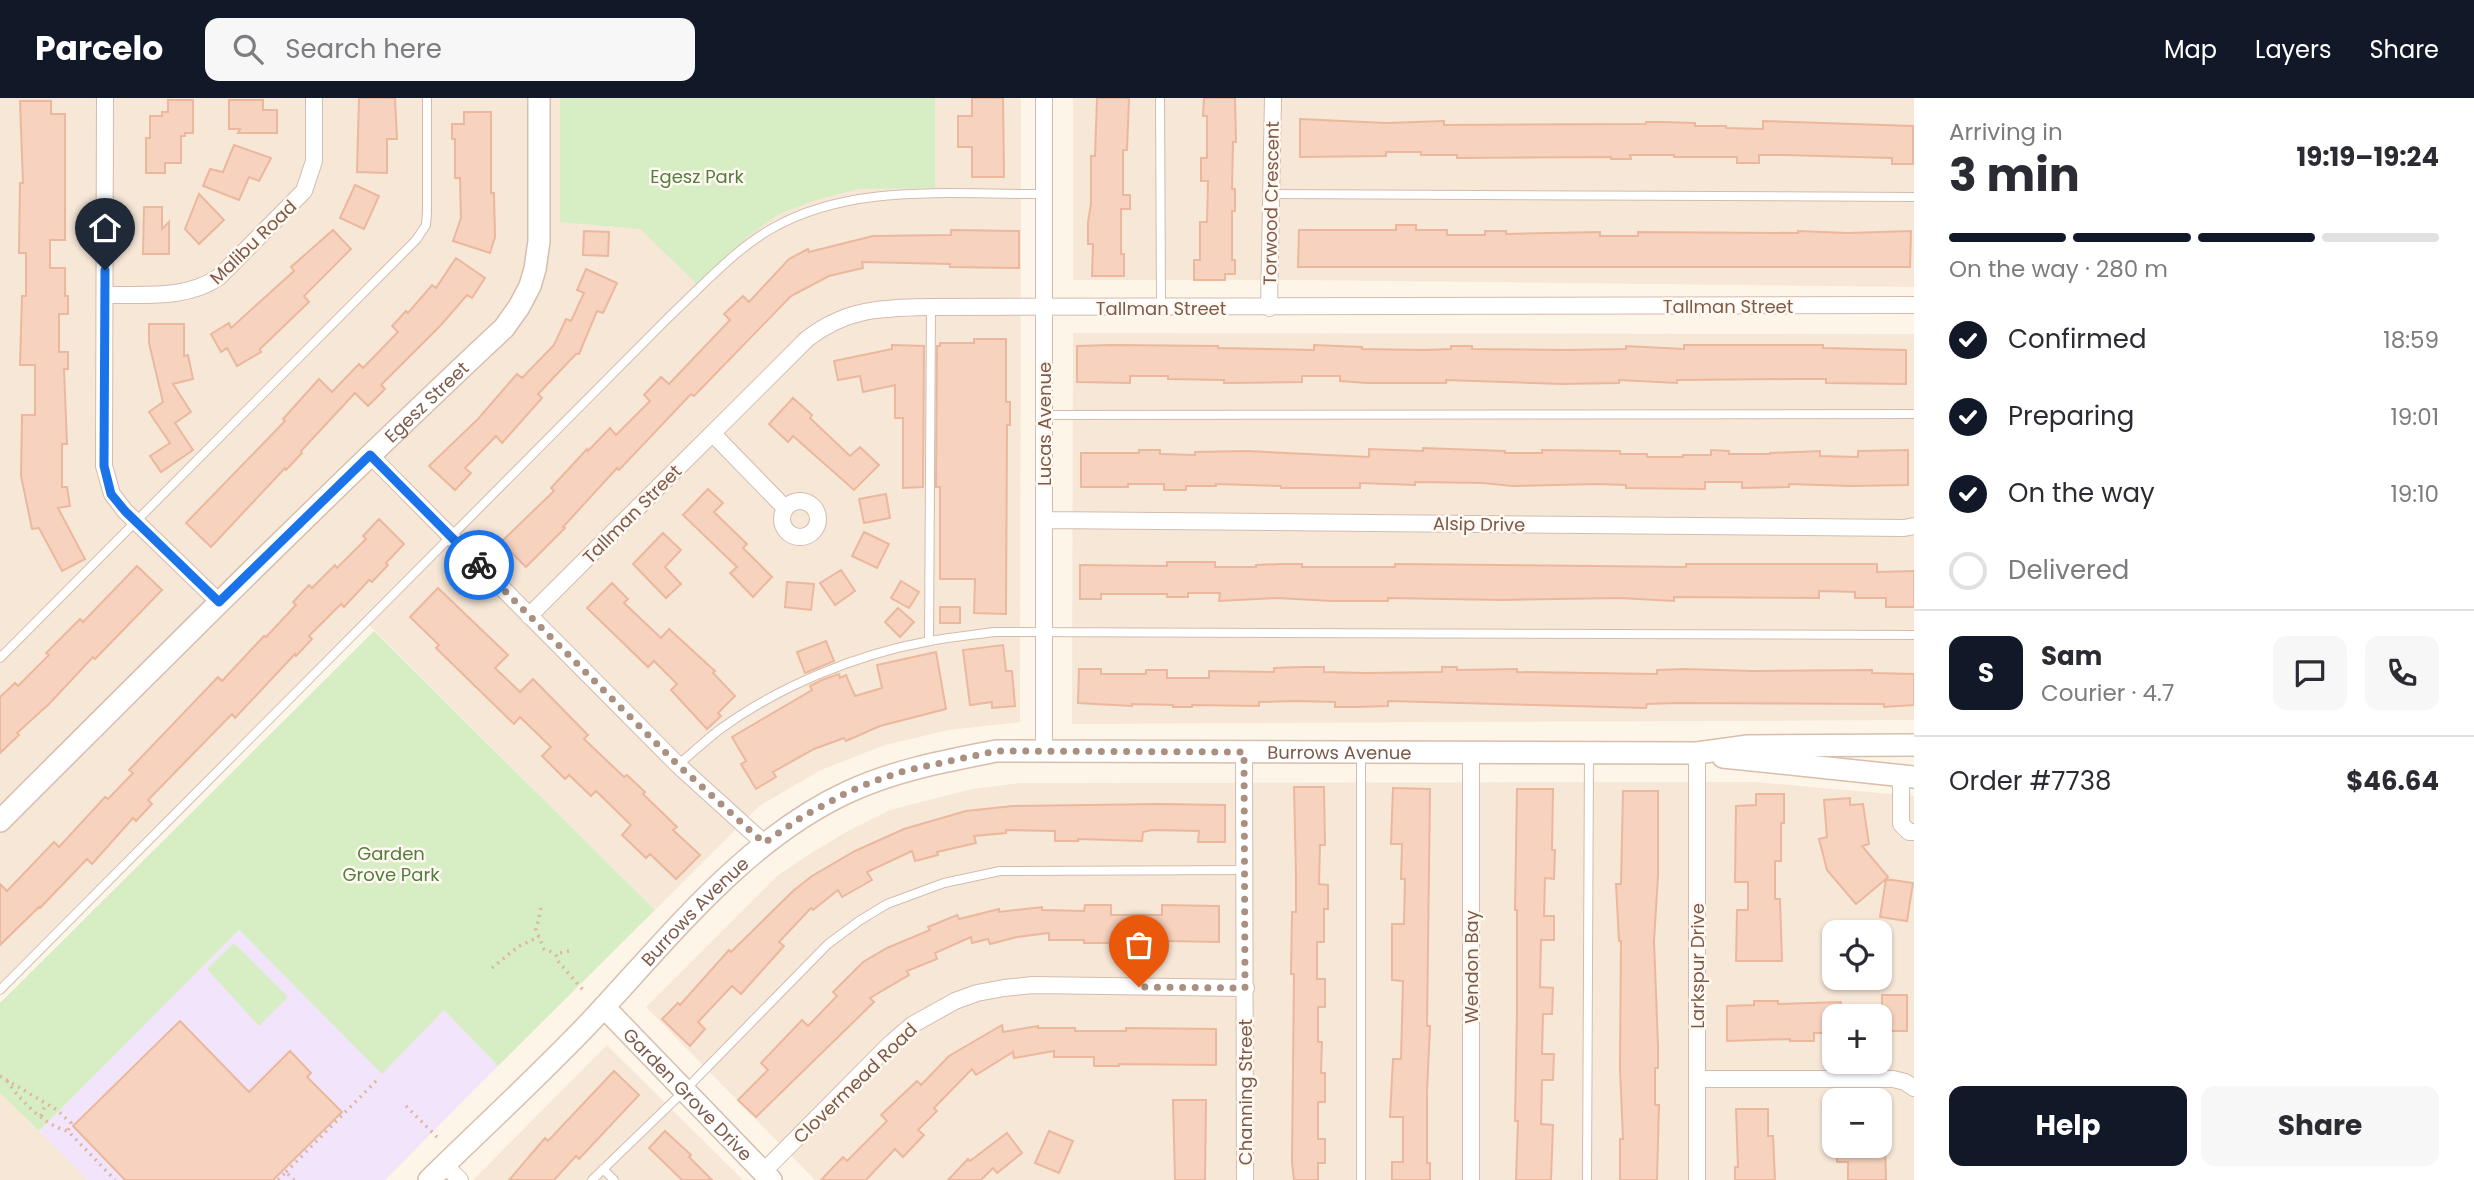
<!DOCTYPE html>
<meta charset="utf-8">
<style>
body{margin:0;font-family:Poppins,sans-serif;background:#f7f7f7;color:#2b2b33;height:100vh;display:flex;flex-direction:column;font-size:26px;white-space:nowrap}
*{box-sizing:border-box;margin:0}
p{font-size:23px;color:#7c7c81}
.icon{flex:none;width:38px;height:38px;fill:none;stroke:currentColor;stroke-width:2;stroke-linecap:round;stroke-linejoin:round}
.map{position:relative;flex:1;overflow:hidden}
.details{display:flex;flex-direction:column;background:#fff;width:560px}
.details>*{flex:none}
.controls{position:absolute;left:1822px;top:822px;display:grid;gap:14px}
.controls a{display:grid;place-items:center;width:70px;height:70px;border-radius:14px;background:#fff;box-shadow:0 2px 5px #0004;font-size:35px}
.pin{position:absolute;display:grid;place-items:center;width:60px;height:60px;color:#fff;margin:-72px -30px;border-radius:50% 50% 50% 0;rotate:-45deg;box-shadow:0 0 7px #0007}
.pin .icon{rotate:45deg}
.courier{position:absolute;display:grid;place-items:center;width:70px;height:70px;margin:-35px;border:5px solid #1a73e8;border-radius:50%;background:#fff;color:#222;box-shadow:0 2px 9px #0007}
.summary em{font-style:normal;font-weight:700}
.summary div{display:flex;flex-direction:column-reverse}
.summary{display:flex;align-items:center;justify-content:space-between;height:119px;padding:0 35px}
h1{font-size:46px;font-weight:700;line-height:52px}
.bar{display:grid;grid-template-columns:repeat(4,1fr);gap:10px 7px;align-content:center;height:84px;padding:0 35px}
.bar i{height:9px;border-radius:5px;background:#e1e1e2}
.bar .current{background:#111827}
.bar p{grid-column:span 4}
.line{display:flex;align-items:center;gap:18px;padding:0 35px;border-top:2px solid #e1e1e2}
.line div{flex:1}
.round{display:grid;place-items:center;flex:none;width:74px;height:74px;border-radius:14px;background:#f7f7f7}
ol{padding:0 35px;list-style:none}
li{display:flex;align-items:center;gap:21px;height:77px}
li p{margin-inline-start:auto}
li .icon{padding:7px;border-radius:50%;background:#111827;color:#fff;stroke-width:4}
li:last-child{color:#7c7c81}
li i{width:38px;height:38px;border:4px solid #e1e1e2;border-radius:50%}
.primary-button{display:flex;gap:14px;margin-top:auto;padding:14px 35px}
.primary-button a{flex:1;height:80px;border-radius:14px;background:#111827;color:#fff;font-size:28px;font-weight:700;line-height:80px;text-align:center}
.primary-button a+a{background:#f7f7f7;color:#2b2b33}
header{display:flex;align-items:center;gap:42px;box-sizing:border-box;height:98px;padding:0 35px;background:#111827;color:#fff}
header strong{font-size:33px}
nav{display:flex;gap:38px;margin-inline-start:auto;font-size:24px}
.search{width:490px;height:63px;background:#f7f7f7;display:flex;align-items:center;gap:18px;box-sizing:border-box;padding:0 24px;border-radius:14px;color:#7c7c81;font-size:26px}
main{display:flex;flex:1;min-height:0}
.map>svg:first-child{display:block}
.residential{fill:#f7e7d7;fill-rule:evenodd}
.education{fill:#f2e5fb}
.green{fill:#d7eec5}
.building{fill:#f7d2be;stroke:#ebb89d;stroke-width:2}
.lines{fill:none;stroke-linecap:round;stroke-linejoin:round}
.lane-casing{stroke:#d3bcad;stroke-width:10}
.street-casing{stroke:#d3bcad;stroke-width:18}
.secondary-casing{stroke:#d8beac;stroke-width:24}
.path{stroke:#ddb5a0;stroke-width:3.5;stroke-dasharray:2 5;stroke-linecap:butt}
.lane{stroke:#fff;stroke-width:8}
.street{stroke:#fff;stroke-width:16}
.secondary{stroke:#fff;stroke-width:21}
.done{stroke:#aa9081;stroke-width:7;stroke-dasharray:0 12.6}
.route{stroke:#1a73e8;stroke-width:9}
.labels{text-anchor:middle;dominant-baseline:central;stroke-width:5;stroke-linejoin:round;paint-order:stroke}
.park-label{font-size:18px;fill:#527d3c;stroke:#fff9f2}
.street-label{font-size:18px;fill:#7d5a49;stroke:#fff9f2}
</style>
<header>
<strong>Parcelo</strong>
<div class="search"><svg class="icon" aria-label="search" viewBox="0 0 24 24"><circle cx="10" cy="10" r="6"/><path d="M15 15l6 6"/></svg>Search here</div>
<nav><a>Map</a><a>Layers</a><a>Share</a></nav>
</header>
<main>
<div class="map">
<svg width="1914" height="1082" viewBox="0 0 1914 1082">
<rect width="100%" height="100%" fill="#fef5e9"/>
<!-- residential -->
<path class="residential" d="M0,0H1021L1020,624L949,632L885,647L821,672L759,708L655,812L363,521L0,885Z
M1073,0H1914V189L1298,182H1073Z
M1073,235L1914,236V622L1072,626Z
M1755,684L1914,698V1082H815L646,909L777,778L808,757L846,734L890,712L972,691L1021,685ZM1834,835H1880V880H1834ZM1834,919H1880V964H1834ZM1834,1003H1880V1048H1834Z
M607,947L743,1082H473Z
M0,995L39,1033L88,1082H0Z"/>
<!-- education -->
<path class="education" d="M239,832L382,975L444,912L498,968L385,1082H88L39,1033Z"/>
<!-- green -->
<path class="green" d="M560,0H935V90L858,91L816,102L779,116L750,137L697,186L640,131L560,124Z
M374,533L655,812L498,968L444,912L382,976L239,832L39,1033L0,995V905Z
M234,845L288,899L259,928L207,871Z"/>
<!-- building -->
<path class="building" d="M359,0H395L397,41H387V75L357,74Z
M972,0H1003L1004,79H972V49H958V18H972Z
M1097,0H1129L1127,52H1123V97H1130V111H1121V156H1124V178H1092L1093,146H1088V124L1091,106V58H1095Z
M1204,0H1235L1236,44H1233L1232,91H1235V113H1232V162H1235V176H1225V182H1194V162H1200V124H1207L1208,83H1201V60H1207V18H1203Z
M168,2H193V35H185V38H181V65H165V75H146V40H150V18H162V14H168Z
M229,2H263V12H277V35H238L240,31H229Z
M20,3H51V16H65V142H50V170H65V198H68V216H59V254H68V271H64L67,346H62V389H67L70,408L58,410L85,461L62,473L39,430L32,431L21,378L22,317H35V267H20L22,198H26V155H19L20,85H23Z
M464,14H491V95H494L495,139L490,155L453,143L461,120L460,80H455V41H452V26H464Z
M1300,21L1386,25L1444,23V27L1646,26V24H1663L1695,25V28H1726V30L1763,31V23L1913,28V66H1892V60L1785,57H1759V65H1737V59H1674V57H1630L1631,61H1611V59L1457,60V57H1421V54H1386V58L1300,59Z
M234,47L271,60L259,83L249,79L239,102L203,88L210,71L223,74Z
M355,87L379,98L364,131L340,120Z
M199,96L224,122L199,146L185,131Z
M144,109H162V131L169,124V156H143Z
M1396,127H1416V132H1447V137H1485V133H1506V136L1600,134V138H1638V134L1798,135V133L1848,135L1911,133L1910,169H1298L1299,132H1396Z
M333,132L351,151L304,198L309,204L260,251L261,254L237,268L227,250L221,254L211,236L229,225L231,230L294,173L291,169Z
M951,132L1019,133V170L950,169V166L862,164L863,170L829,178L791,198L694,298L691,296L619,372L617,370L563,429L565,430L526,469L501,444L554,393L551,390L587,351L588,353L610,330L616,337L650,303L644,297L661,279L669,286L730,222L724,216L743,198L749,204L789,161L808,151L809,154L873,138L951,137Z
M584,133L609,134L608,158L583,157Z
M456,160L485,180L472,200L467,197L441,227L381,287L385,291L368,308L355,295L301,353L302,355L286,372L285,370L211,449L186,425L285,323L283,321L319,281L332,294L359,266L363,270L398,234L392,228L406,213L408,215L432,187L436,190Z
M586,171L617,185L603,215L597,213L579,256H576L538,296L542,300L502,345L496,338L465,370L471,375L455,392L429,368L478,321L517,276L522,280L554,247L566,221L571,223L584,195L577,192Z
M149,226H184V258L188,257L193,281L173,286L191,314L175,325L193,352L161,374L150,358L170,345L149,314L163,304L149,245Z
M974,241H1006V304H1010V327H1007L1006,516L974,515L975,481H940V389H936L937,248H940V245H974Z
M892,247L924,248L923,389L903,390V320H895V287L863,294L860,278L838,282L834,263L892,251Z
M1112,247L1218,248V250L1314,252V247L1362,249V251L1424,252L1451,251V248H1472V251L1567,252L1626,251V248L1684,251V247H1823V250L1906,252V286L1826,285V281H1794L1677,282V285L1619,282V285L1562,286L1446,282V285H1367L1340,283V278H1302V284L1224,285V282L1168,281V278H1130V285L1077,284V248Z
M793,300L812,317L810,320L850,358L860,349L879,367L854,392L793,338L788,344L769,326Z
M1423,350L1505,353V355H1542V352L1620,353V356H1647V359H1683V357H1711V352L1729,353V356H1770V355L1820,353V358L1858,359V353L1908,352V387L1850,388L1789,386V389L1742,390V384H1705V391L1626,390V387L1598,386L1512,388L1483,385L1415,384V387L1360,385V390H1281V388L1216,386V388H1186V392H1164V386H1128V389H1081V355H1139V352H1160V356L1195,357V354L1247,353L1369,359V351L1423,353Z
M708,391L723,405L714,414L747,446L743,450L772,479L753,499L730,475L737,469L683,417Z
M886,396L890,420L864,425L859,401Z
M379,421L404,446L386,465L388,467L372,484L369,482L344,509L341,506L309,538L312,541L296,558L295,556L235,620L232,616L148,702L152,706L136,723L133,720L92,766L87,761L40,810L39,809L0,847V786L7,793L54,744L59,749L105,699L108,701L133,675L129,672L218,579L222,583L264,538L266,539L296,507L293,504L309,487L312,490L335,467L337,470L366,441L363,438Z
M864,434L889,446L877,470L852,458Z
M663,435L681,452L665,469L681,486L666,500L633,466Z
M1167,464H1215V469H1256V467L1281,466H1302V469H1395V466L1686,469V466H1877V474L1914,473V509H1886V500H1855V494L1819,493V500L1674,499V503L1619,500L1502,502L1388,500V503H1332L1277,500L1219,503L1220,495H1188V499H1167V496H1101V501H1080V467L1167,468Z
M137,468L162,492L95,561L93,559L49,606L17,635L19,637L0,655V599L15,585L18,588L49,557L46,555L80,521L83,524Z
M841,472L855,493L835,507L820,485Z
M901,483L919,494L909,510L891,500Z
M787,484L814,486L811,512L785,509Z
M612,485L628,501L624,505L661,540L669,531L715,573L713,575L735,598L718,615L721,618L707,631L671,592L677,586L654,563L648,569L587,510Z
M438,490L508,557L495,570L520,594L533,581L588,637L584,641L624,679L627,677L645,694L643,696L677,729L673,732L700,757L676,781L650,756L646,760L622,737L631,727L596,693L591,698L569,677L565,681L542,658L551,649L520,619L514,626L436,550L439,547L410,519Z
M940,509H960V525H940Z
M898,510L914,524L900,539L885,524Z
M826,543L834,563L805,575L797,554Z
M1003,547L1006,573H1012L1015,608L992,610V604L970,607L963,552Z
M936,554L946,611L880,628L846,643L844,640L814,651L773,674L776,679L756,691L741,666L746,663L732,639L812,592L810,588L822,582L839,576L840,580L846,577L855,598L882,590L877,567Z
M1302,569H1324V574L1366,575L1442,574V569H1457V572L1517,571V574L1657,576V572L1685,571L1753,573L1872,572V575L1914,576V607L1884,609V606L1678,605L1647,606L1646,610L1388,603V608L1357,609H1335V604L1296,603L1259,604V608L1192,607V609H1173V607L1132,606V608L1078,605L1079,571H1101V576H1146V572H1167V580H1209V573L1274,574V570Z
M1294,689H1324L1325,747H1320L1319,786L1328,787V811H1324V844H1317V881H1325V909H1318V944H1322L1321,975H1325V1004H1318V1041H1325V1065H1318V1082H1294L1292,1064L1294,876H1291L1292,814H1296V778Z
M1393,690L1430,691L1427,928H1430L1427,993V1065H1430V1082H1392V1064H1403V1019H1390L1393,961H1401L1403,883L1392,882V826H1404L1405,781H1401L1402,746H1391Z
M1517,691H1553L1552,752H1555L1554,781L1545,780L1544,818H1554V842H1541L1540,889L1553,890L1552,916H1543L1542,956H1554L1553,982H1542L1541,1026L1553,1027L1551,1082H1516L1518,1023H1515L1517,915V812H1515Z
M1623,693H1658V778L1654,843L1658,947V970H1655V1007H1659L1657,1082H1620V1041H1623L1620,970L1621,843H1619L1616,786H1621Z
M1756,696H1784V725H1781V763H1775V801H1780L1782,863H1736L1737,812H1748V784H1735L1736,708L1756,707Z
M1850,700V707L1863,706L1869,746L1862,748L1888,779L1886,781L1913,785L1907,823L1880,819L1886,781L1856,806L1827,772L1819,741L1827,739L1824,702Z
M1159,706L1225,707V744H1198L1199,733L1152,732L1143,734L1142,743L1078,741V743H1055V733L1006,732V735L974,738L976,745L937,754L938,757L915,763L912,753L867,774L872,782L842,799L838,792L813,812L811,810L779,844L784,848L741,896L732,888L698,924L705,931L690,948L662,921L678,905L680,907L729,852L731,854L793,793L812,778L855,753L904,731L966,713L1013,708Z
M1085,807H1111V817H1162V807L1219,808V844L1111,842L1110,845H1084V842H1049V835L1017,839L990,846L988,841L972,845L971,839L935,855L937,861L907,873L909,877L870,900L874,904L756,1019L738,1002L768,972L761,965L802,922L808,928L837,898L833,894L863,864L887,850L930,832L928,829L957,817L959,821L999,811V814L1042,809V812L1084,813Z
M1882,897H1907V933H1882Z
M1754,903H1778V906L1841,904V919H1834V935H1814V943H1790V941L1727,943V908L1754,907Z
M180,923L249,994L290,953L311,975L307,979L342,1014L273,1082H125L73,1028Z
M1002,927L1003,934L1038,928V930H1075V933H1126V930L1216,931V967L1119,966V968H1094V959H1054V953L1014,960L1013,954L976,977L972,971L934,1010L937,1013L918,1032L924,1037L903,1059L895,1051L866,1082H821L843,1059L847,1063L887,1023L881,1017L917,983L921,987L949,958Z
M614,973L639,997L579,1061L576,1058L554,1082H509L545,1040L548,1043Z
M1173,1002H1206L1205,1082H1175Z
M1736,1011H1768V1038H1773L1775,1082H1735V1069H1738Z
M665,1033L691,1057L689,1059L712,1082H682L649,1050Z
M1049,1033L1073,1043L1059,1075L1035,1065Z
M1007,1035L1022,1055L997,1075L993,1070L981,1082H948L968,1061L970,1063Z
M1837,1048H1885L1886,1082H1848V1064H1837Z"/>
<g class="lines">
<!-- lane casing -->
<g class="lane-casing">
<path id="lane" d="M1160,0L1161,208
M1272,96L1914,99
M1044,317L1914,316
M929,543L931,209
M0,560L416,142L426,127L427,114V0
M1361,655V1082
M678,667C692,655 705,643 719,632C779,588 857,556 930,543C951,539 973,537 994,534L1914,537
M0,892L669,219C701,189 733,153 771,131C852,84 953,97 1044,96
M603,1071L614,1082
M592,1082L684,993L828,846L859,823L887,806L944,785L1000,773L1245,772
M1587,1082L1589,655"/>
</g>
<!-- street casing -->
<g class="street-casing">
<path id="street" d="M105,0L104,368L112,396L125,413L219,504
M1044,0V653
M105,197C144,196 185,202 219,179L304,93L314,63V0
M1269,210L1273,0
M713,336L785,410
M370,357L678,667L764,745
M782 421a18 18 0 1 1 36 0a18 18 0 1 1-36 0Z
M1044,422L1904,430L1914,428
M529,518L807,241C847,210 882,210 931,209L1914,207
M1244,654L1245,1082
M1901,680V726L1909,734H1914
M1697,981H1893L1905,984L1914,990
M445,1067L460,1082
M763,1074L891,945L912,927L955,903L977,895L1004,890L1033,887L1246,890
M1471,1082V655
M1697,1082V655"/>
</g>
<!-- secondary casing -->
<g class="secondary-casing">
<g id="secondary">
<path d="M1723,659L1914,679"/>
<path id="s1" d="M0,723C166,557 332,391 504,230L519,209L530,188L535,171L539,143V0"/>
<path id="s2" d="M604,909L771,1082"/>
<path id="s3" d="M429,1082C483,1029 540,977 592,922C669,840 744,742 848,694C895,672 946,663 996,653L1697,655L1748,648L1914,647"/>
</g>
</g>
<!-- path -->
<path class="path" d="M541,810L536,832L544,851L556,856
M569,853L556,856L557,862L583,892
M492,870L519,848L539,839
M0,978L57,1012L71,1025L68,1033L115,1082
M7,983C21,1003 43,1026 67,1033
M406,1008L437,1039
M41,1018L46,1005
M286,1074L378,981
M278,1082L286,1074L294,1082"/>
<!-- lane -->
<use href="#lane" class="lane"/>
<!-- street -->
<use href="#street" class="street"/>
<!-- secondary -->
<use href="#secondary" class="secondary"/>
</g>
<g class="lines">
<!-- done -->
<path class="done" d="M479,467L678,667L764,745L802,719L848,694L872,684L904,673L996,653L1244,654L1245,890L1139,889"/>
<!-- route -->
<path class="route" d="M105,172L104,368L111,396L125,413L219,504L370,357L479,467"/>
</g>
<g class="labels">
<!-- park labels -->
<g class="park-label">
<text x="697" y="78">Egesz Park</text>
<text x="391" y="755">Garden<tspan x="391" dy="21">Grove Park</tspan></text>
</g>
<!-- street labels -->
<g class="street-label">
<text transform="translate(1271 105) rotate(-89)">Torwood Crescent</text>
<text transform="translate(253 144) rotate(-44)">Malibu Road</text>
<text x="1728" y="208">Tallman Street</text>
<text x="1161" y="210">Tallman Street</text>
<text stroke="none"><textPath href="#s1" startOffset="598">Egesz Street</textPath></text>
<text transform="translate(1044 326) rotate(-90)">Lucas Avenue</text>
<text transform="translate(632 416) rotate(-45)">Tallman Street</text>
<text transform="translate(1479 426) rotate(1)">Alsip Drive</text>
<text stroke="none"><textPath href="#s3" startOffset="1071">Burrows Avenue</textPath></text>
<text stroke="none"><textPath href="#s3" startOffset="378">Burrows Avenue</textPath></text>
<text transform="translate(1697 868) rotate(-90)">Larkspur Drive</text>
<text transform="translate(1471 869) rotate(-90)">Wendon Bay</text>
<text transform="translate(855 985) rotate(-44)">Clovermead Road</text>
<text transform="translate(1245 994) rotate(-90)">Channing Street</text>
<text stroke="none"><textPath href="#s2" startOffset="121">Garden Grove Drive</textPath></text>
</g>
</g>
</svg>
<div class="controls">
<a><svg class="icon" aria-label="locate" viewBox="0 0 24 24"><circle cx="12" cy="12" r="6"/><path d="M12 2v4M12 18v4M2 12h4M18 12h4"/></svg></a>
<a>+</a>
<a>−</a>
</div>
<div class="pin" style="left:1139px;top:889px;background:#ea580c"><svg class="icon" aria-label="bag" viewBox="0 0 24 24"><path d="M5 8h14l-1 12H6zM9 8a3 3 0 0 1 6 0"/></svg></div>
<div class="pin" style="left:105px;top:172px;background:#1f2937"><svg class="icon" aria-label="home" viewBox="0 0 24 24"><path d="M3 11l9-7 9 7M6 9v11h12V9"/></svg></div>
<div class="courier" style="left:479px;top:467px"><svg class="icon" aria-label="bike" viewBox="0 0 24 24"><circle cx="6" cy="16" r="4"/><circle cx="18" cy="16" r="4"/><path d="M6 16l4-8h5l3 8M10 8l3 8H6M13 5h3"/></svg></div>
</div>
<section class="details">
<div class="summary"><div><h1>3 min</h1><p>Arriving in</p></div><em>19:19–19:24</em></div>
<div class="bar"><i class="current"></i><i class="current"></i><i class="current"></i><i></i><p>On the way · 280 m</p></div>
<ol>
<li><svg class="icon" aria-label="check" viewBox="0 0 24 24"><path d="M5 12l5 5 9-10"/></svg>Confirmed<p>18:59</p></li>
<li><svg class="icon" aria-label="check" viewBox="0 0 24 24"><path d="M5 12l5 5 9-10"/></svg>Preparing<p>19:01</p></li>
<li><svg class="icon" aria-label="check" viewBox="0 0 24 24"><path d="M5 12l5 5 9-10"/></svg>On the way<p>19:10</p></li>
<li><i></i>Delivered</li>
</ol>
<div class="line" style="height:126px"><b class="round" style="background:#111827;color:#fff">S</b><div><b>Sam</b><p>Courier · 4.7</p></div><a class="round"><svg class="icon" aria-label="chat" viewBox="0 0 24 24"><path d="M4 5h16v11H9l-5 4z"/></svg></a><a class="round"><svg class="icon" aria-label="phone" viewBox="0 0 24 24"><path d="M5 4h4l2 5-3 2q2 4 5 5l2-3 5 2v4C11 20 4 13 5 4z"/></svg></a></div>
<div class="line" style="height:91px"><div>Order #7738</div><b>$46.64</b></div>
<div class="primary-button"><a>Help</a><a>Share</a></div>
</section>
</main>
